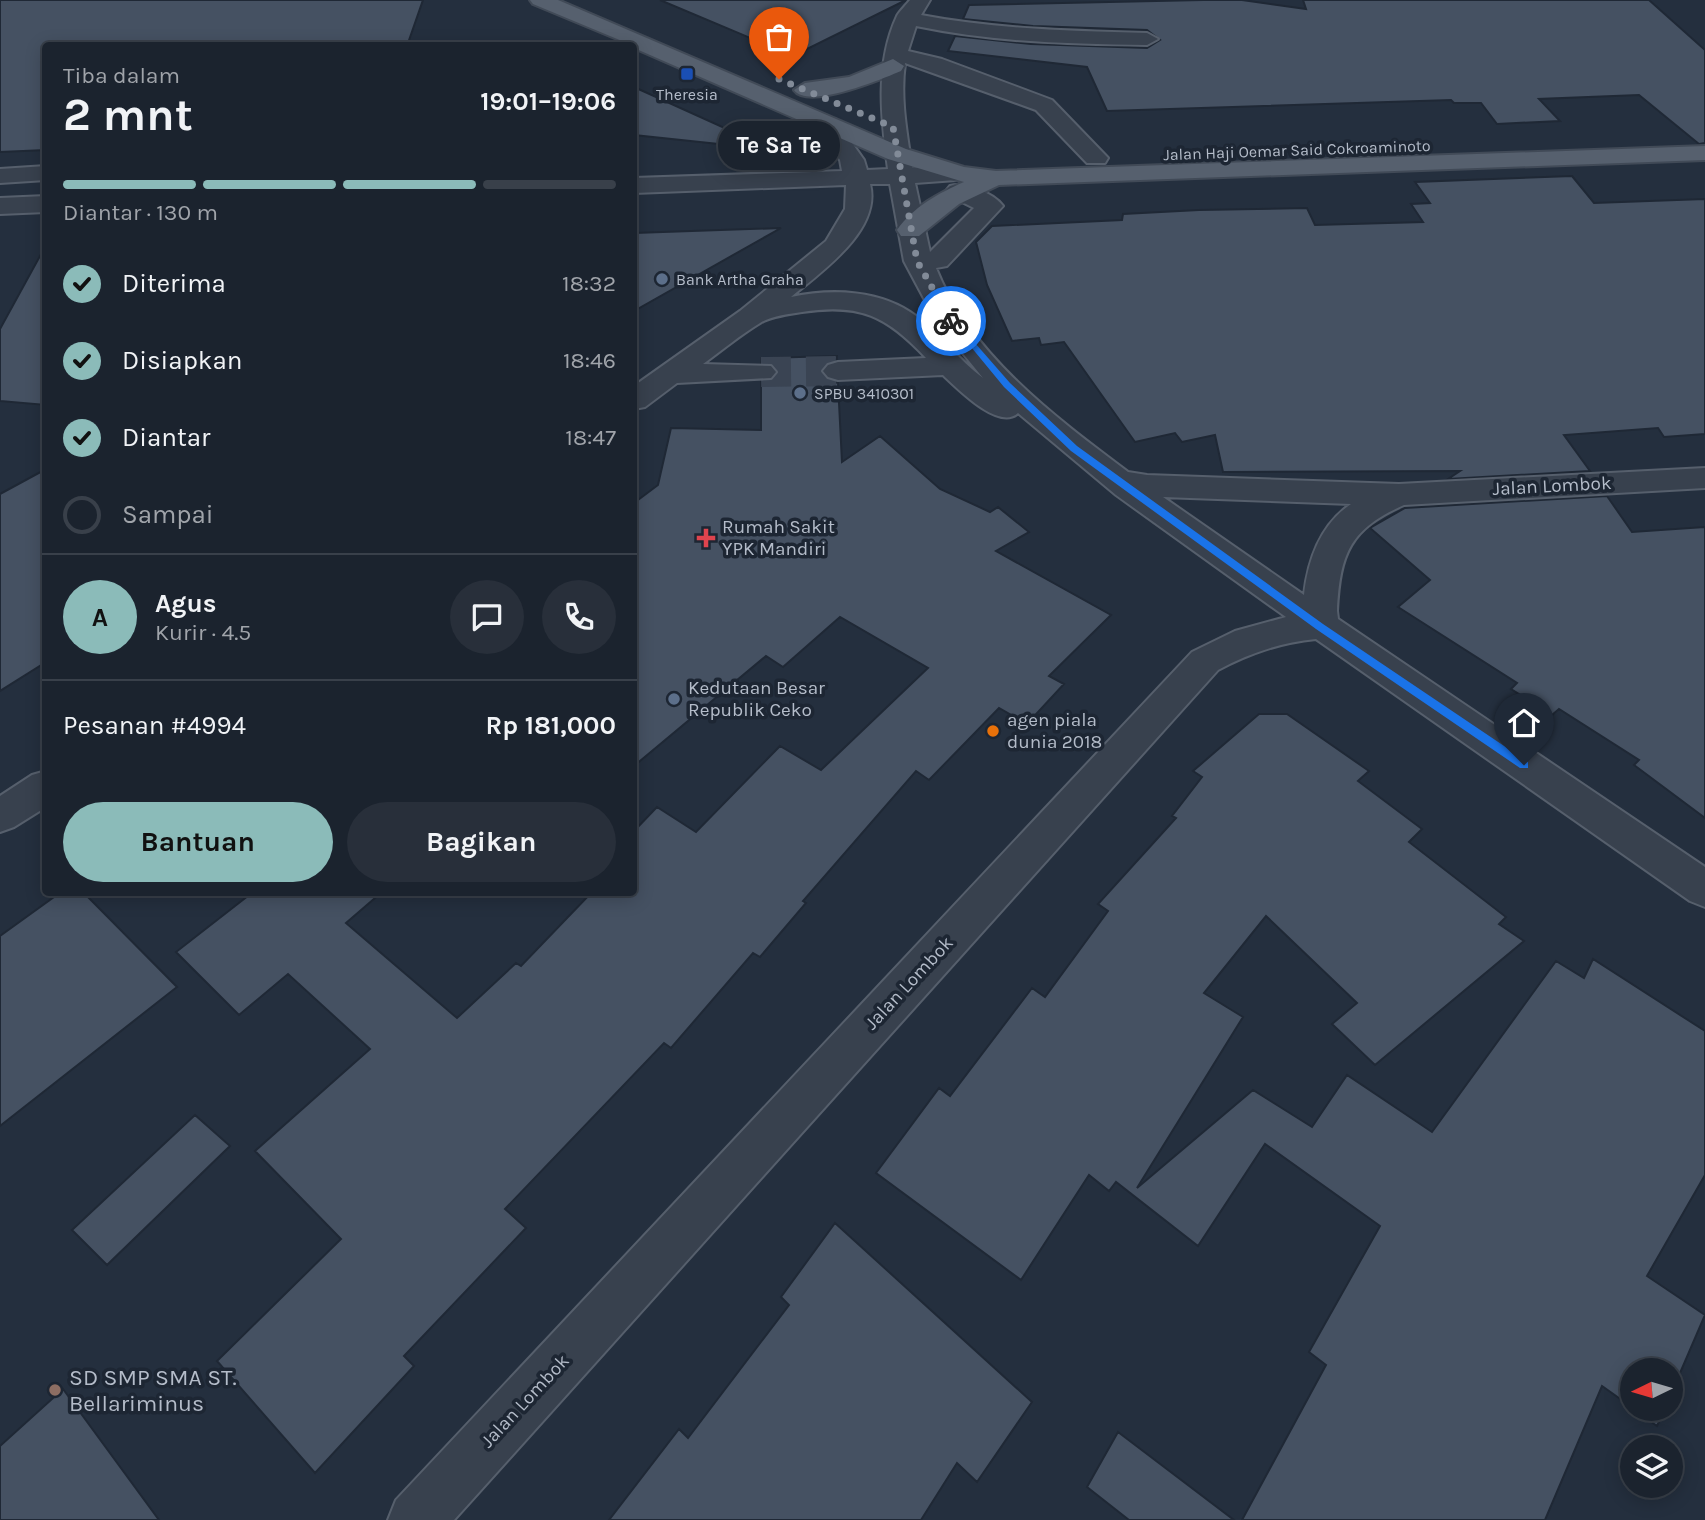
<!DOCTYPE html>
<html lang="id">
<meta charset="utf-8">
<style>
body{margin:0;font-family:Karla,sans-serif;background:#282f3a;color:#f1f3f6;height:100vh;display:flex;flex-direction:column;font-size:26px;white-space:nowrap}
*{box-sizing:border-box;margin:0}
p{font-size:23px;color:#a0a4aa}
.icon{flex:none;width:38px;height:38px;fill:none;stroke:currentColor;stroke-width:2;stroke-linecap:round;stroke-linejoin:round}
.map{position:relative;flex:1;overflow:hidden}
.details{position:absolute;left:42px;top:42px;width:595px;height:854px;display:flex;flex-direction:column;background:#1b232e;border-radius:7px;box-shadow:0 4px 18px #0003,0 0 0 2px #39404a}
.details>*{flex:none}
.needle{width:46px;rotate:265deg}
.buttons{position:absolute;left:1620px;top:1358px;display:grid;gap:14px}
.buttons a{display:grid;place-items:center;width:63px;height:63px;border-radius:50%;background:#1b232e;box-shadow:0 4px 18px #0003,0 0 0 2px #39404a;font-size:35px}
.pin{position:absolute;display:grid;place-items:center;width:60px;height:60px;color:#fff;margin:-72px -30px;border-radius:50% 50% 50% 0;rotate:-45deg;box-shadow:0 0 7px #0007}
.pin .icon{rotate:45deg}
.courier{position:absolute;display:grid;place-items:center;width:70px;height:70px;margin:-35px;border:5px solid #1a73e8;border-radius:50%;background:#fff;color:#222;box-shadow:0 2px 9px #0007}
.bubble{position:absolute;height:49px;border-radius:24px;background:#1b232e;box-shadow:0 4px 18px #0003,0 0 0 2px #39404a;font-size:23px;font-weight:700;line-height:49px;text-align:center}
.headline em{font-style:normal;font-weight:700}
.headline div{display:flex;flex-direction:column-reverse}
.headline{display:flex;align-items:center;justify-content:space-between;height:119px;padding:0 21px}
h1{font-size:46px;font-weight:700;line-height:52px}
.bar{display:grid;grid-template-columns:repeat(4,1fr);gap:10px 7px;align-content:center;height:84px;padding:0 21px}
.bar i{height:9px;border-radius:5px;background:#39404a}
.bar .selected{background:#8bbbb9}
.bar p{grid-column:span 4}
.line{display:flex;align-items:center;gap:18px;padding:0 21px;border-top:2px solid #39404a}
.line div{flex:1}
.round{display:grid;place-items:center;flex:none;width:74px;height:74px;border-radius:37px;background:#282f3a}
ol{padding:0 21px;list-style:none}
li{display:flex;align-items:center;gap:21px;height:77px}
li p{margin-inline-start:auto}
li .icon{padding:7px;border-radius:50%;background:#8bbbb9;color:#111;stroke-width:4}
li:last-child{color:#a0a4aa}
li i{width:38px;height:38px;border:4px solid #39404a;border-radius:50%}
.cta{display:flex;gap:14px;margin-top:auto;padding:14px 21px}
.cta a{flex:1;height:80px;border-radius:42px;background:#8bbbb9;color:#111;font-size:28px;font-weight:700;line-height:80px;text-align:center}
.cta a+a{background:#282f3a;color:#f1f3f6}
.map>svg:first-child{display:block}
.building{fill:#455162;stroke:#1f2835;stroke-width:2}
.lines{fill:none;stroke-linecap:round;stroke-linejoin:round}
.minor-tunnel{stroke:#3a4453;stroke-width:30;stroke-dasharray:30 15;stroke-linecap:butt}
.minor-casing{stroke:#565f6c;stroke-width:4}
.major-casing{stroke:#414a57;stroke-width:4}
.minor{fill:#38414e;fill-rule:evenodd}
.major{fill:#56606e;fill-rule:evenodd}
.route{fill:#1a73e8}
.done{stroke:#828b98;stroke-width:7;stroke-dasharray:0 12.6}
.transit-dot{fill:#1a4fb4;stroke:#1d2633;stroke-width:2.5}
.service-dot{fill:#5c6f8a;stroke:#1d2633;stroke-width:2.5}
.health-dot{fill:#e0444e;stroke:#1d2633;stroke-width:2.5}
.food-dot{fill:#e8710a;stroke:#1d2633;stroke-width:2.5}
.education-dot{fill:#8d6e63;stroke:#1d2633;stroke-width:2.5}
.labels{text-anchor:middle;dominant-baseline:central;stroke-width:7;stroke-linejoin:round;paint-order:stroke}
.far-poi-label{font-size:16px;fill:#b4bcc9;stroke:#1d2633;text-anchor:start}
.far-street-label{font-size:16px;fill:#b4bcc9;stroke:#1d2633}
.street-label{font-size:19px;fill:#b4bcc9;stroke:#1d2633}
.poi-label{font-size:19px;fill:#b4bcc9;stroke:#1d2633;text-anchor:start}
.near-poi-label{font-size:23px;fill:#b4bcc9;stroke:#1d2633;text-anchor:start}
</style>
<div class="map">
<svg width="1705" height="1520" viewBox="0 0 1705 1520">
<rect width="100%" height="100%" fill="#242f3e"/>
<!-- building -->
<path class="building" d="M0,0H423L407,46H238L240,41L46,46V150L0,152Z
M660,0H906L793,56Z
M1203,0H1242L1306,9L1303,0H1649L1705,50V143L1699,144L1639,95L1539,99L1560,121L1497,124L1481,103H1454L1451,100L1107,111L1087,67L948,51L955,36L1031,44L1147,48L1160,40L1147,30L1033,26L963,19L969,5Z
M634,87L749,139L747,147L634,135Z
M1572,176L1594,203L1705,199V434L1664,437L1658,428L1564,435L1590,471L1448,479L1460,471L1223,472L1215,435L1182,442L1175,433L1135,442L1064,342L1041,345L1039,338L1012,341L987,285L976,242L992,226L1122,220L1123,214L1199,210L1307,208L1315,225L1423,222L1411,204L1430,203L1415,182Z
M781,228L634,311V233Z
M46,245V405L0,401V329Z
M837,356V359L826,363L820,371L827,380L838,383L842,462L880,436L940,489L990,512L998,507L1029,532L996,551L1111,615L1049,676L1064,684L1027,724L999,708L929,780L916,771L803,901L806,903L760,957L753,953L671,1048L664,1043L505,1209L526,1228L404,1356L414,1366L315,1473L217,1361L341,1239L255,1151L370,1049L288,974L239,1015L176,952L253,892H382L346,923L457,1018L516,963L521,966L592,892H634V831L657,807L696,832L780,746L821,770L928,668L840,617L783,667L766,656L634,766V503L658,485L671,428L761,430V381L773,380L779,372L773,364L761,363V358Z
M46,469V662L0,691V494Z
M1607,496L1632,532L1705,527V818L1634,765L1639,760L1559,709L1552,715L1511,689L1517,683L1398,607L1430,580L1370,528L1405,508Z
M1259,714H1287L1369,771L1358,781L1422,829L1409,842L1506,917L1499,924L1524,941L1375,1065L1332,1024L1357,1003L1266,916L1204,993L1243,1017L1137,1188L1253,1090L1312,1127L1347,1075L1432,1132L1556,961L1584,978L1593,959L1705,1031V1175L1647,1276L1705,1315L1671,1394V1370H1633V1408L1602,1386L1545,1520H1242L1326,1365L1309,1352L1380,1226L1265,1144L1198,1246L1116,1182L1109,1191L1089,1175L1021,1280L876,1173L939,1088L950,1096L1032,988L1045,997L1108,911L1098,904L1176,818L1172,816L1202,777L1193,771Z
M61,892H83L177,987L0,1126V936Z
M195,1115L230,1146L107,1265L72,1230Z
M835,1223L1032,1402L977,1482L957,1463L921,1520H609L679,1429L688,1438L789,1305L781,1297Z
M63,1389L159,1520H0V1446Z
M1633,1409H1665L1657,1426Z
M1118,1432L1234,1520H1129L1087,1487Z"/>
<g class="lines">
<!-- minor-tunnel -->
<path class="minor-tunnel" d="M761,372L838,371"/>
<!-- minor casing -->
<g class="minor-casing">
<path id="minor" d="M910,0H930L921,15C995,29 1071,31 1147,33L1158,39L1147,45C1069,44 992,42 916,26L908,51L942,59L1052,100L1108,158L1105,163H1087L1036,110L905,63C900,99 907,133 912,168L970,169L973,174L970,179L915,183L930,252L974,208L950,196L946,191L950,186C965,182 994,193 1003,206L947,266L936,268C970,354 1056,418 1128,472L1147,475L1399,484L1705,468V488L1404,505C1350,529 1340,553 1337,611L1338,619L1705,867V907L1690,901L1316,639C1279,643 1250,653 1218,670L454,1520H388L396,1500L1192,652L1235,631L1286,617L1116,495L1018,413C999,431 958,389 943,375L838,380L828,377L823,371L828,365L838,362L926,358C887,316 860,303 802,312C789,314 771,316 760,323C740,335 721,351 703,364L771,366L776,372L771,378L677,383L645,407L634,409V386L740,311L826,241L845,209L846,185L634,193V178L842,171L840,160L815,124L819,119H835L864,160L867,170L888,169C881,117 875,63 897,16C899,12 906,5 910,0ZM870,184H890L904,261L935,319L983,378C959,360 940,335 916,316C882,290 832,288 791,297C821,272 882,230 870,184ZM1163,497L1351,504C1320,525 1308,560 1304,595Z
M46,166V180L0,183V169Z
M46,196V212L0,214V198Z
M46,771V807L14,827L0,832V796L32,775Z"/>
</g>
<!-- major casing -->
<g class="major-casing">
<path id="major" d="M530,0H558L906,149L964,167L996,171L1705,146V160L999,185L959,204L919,236H901L897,230C913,207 939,193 964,182L888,159L634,48V46L533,4Z
M893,59L904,66L901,71C882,79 808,110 794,90L805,83L849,77Z"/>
</g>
<!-- minor -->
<use href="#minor" class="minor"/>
<!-- major -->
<use href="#major" class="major"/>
</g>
<!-- route -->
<path class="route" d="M948,319H954L1010,383L1077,446L1323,624L1528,762V768H1520L1316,629L1071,451L1004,387Z"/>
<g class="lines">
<!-- done -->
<path class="done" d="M779,79L893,127L917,261L951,321"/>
</g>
<!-- markers -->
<rect class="transit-dot" x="680" y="67" width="14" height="14" rx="3.5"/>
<g class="service-dot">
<circle cx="662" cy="279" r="7"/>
<circle cx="800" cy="393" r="7"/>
<circle cx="674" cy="699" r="7"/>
</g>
<path class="health-dot" d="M702.5 527.5h7v7h7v7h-7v7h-7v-7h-7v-7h7z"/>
<circle class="food-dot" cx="993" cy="731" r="7"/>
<circle class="education-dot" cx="55" cy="1390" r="7"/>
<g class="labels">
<!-- far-poi labels -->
<g class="far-poi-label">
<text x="687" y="94" text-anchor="middle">Theresia</text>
<text x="676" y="279">Bank Artha Graha</text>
<text x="814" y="393">SPBU 3410301</text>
</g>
<!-- far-street labels -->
<g class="far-street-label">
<text transform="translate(1297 150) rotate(-2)">Jalan Haji Oemar Said Cokroaminoto</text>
</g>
<!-- street labels -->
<g class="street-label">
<text transform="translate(1552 486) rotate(-3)">Jalan Lombok</text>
<text transform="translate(909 983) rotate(-47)">Jalan Lombok</text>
<text transform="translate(525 1401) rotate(-47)">Jalan Lombok</text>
</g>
<!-- poi labels -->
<g class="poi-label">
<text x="722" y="527">Rumah Sakit<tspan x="722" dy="22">YPK Mandiri</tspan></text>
<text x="688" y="688">Kedutaan Besar<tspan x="688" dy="22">Republik Ceko</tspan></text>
<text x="1007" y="720">agen piala<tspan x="1007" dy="22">dunia 2018</tspan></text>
</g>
<!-- near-poi labels -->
<g class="near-poi-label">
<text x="69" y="1377">SD SMP SMA ST.<tspan x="69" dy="26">Bellariminus</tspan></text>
</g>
</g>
</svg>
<div class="buttons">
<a><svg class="needle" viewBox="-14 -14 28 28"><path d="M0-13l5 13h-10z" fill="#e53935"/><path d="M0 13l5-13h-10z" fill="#a0a4aa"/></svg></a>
<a><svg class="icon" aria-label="layers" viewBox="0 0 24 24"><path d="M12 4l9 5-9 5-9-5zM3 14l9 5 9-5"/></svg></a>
</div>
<div class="pin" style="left:779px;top:79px;background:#ea580c"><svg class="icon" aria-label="bag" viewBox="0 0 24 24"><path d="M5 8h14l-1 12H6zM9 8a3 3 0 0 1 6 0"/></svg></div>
<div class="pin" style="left:1524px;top:765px;background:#1f2937"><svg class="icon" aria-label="home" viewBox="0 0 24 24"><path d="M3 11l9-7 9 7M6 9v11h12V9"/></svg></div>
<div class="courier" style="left:951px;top:321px"><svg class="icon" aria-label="bike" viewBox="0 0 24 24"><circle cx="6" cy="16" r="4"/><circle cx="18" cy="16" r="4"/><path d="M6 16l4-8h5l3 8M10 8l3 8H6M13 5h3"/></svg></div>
<div class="bubble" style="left:718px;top:121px;width:122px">Te Sa Te</div>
<section class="details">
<div class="headline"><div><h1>2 mnt</h1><p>Tiba dalam</p></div><em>19:01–19:06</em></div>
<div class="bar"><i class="selected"></i><i class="selected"></i><i class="selected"></i><i></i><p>Diantar · 130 m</p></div>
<ol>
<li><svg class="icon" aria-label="check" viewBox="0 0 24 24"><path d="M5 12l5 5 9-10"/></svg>Diterima<p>18:32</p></li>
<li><svg class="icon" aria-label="check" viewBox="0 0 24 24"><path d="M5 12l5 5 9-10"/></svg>Disiapkan<p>18:46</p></li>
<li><svg class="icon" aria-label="check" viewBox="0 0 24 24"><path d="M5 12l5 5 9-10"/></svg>Diantar<p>18:47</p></li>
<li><i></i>Sampai</li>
</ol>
<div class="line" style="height:126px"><b class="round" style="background:#8bbbb9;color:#111">A</b><div><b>Agus</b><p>Kurir · 4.5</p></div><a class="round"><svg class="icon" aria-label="chat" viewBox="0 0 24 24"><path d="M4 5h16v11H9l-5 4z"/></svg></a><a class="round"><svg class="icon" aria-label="phone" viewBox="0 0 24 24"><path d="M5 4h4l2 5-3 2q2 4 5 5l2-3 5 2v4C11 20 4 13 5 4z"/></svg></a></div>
<div class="line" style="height:91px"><div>Pesanan #4994</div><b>Rp 181,000</b></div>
<div class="cta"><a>Bantuan</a><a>Bagikan</a></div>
</section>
</div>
